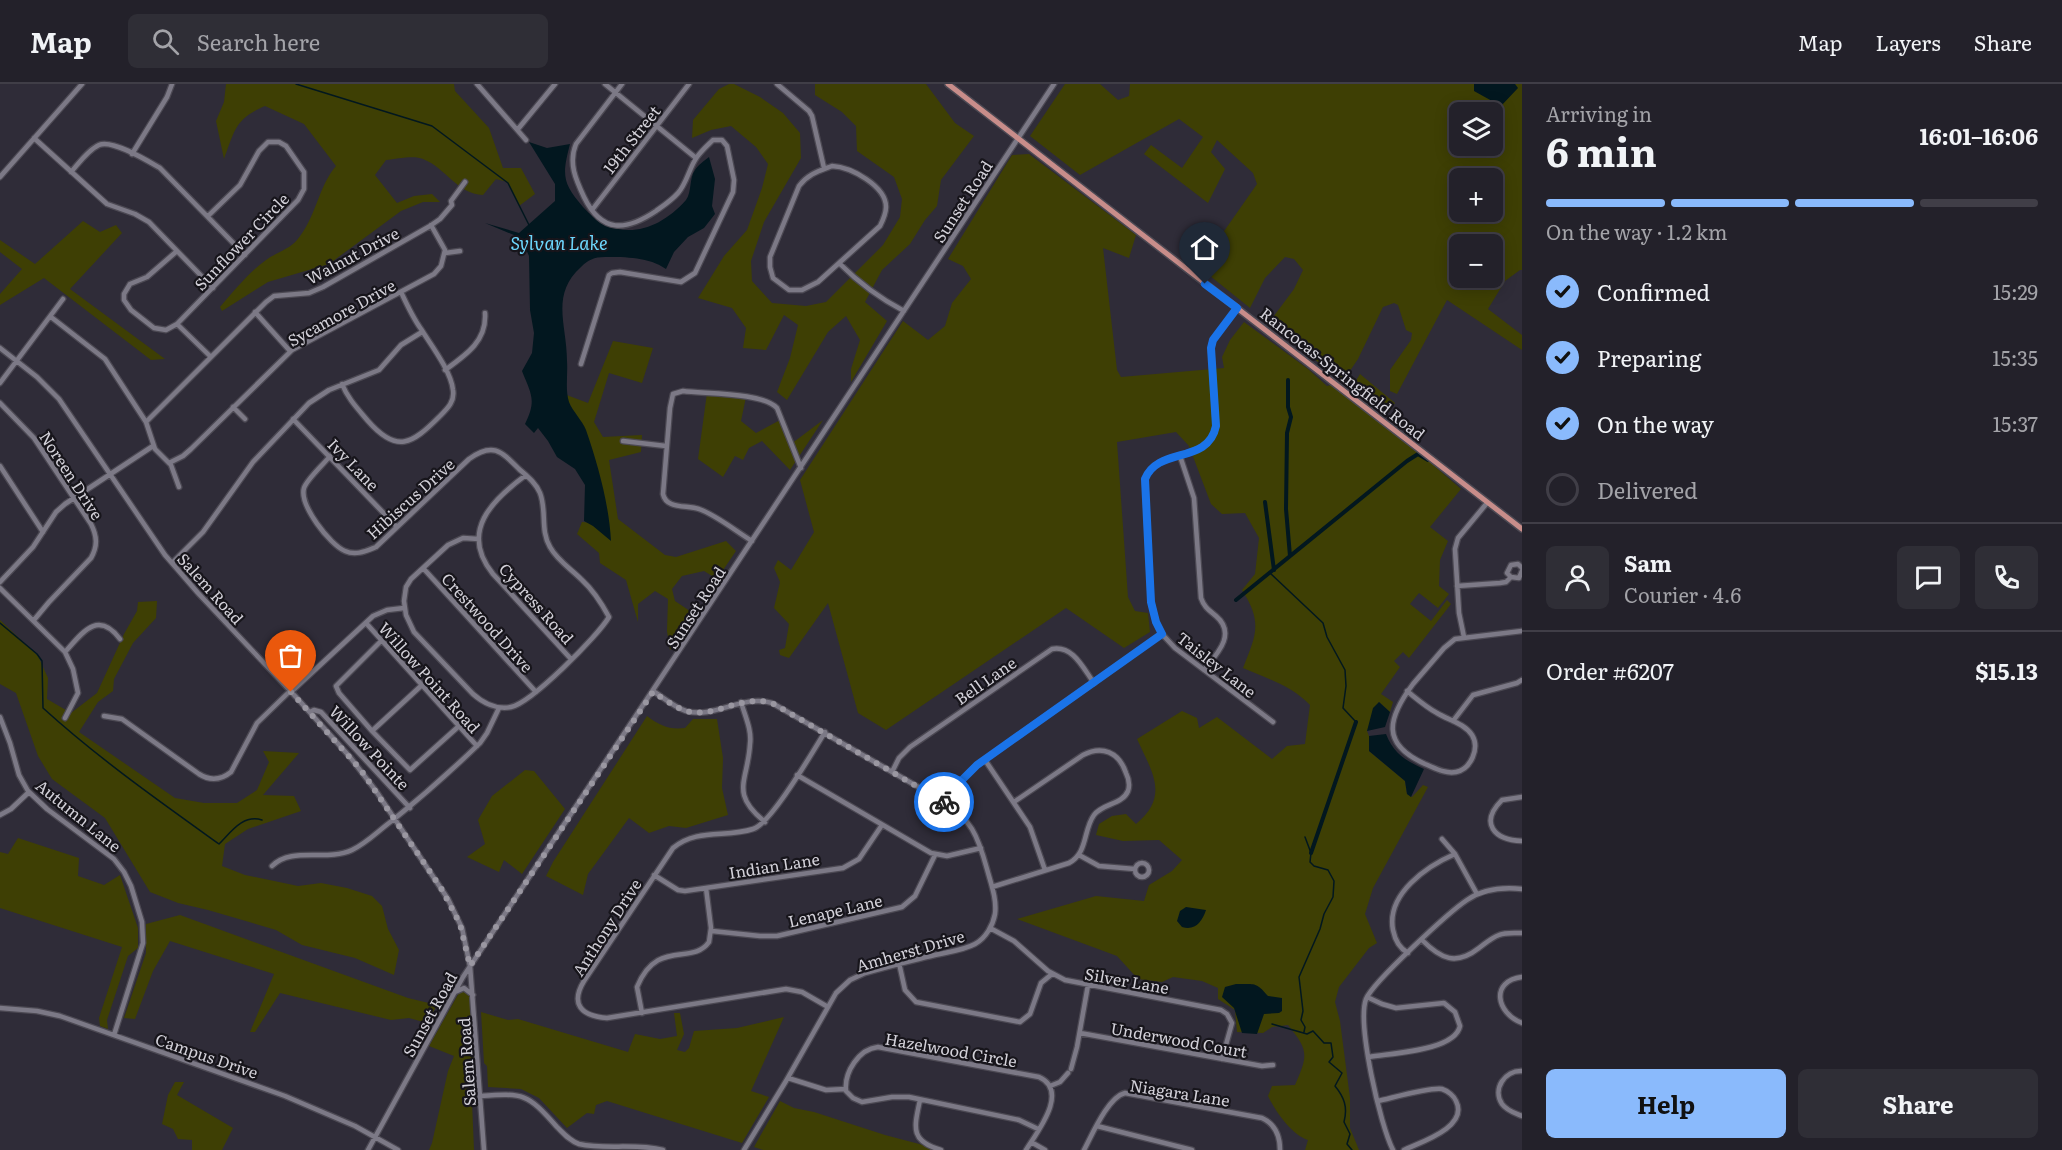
<!DOCTYPE html>
<meta charset="utf-8">
<style>
body{margin:0;font-family:Literata,serif;background:#2f2e36;color:#f1f3f6;height:100vh;display:flex;flex-direction:column;font-size:22px;white-space:nowrap}
*{box-sizing:border-box;margin:0}
p{font-size:20px;color:#a3a3a8}
.icon{flex:none;width:33px;height:33px;fill:none;stroke:currentColor;stroke-width:2;stroke-linecap:round;stroke-linejoin:round}
.map{position:relative;flex:1;overflow:hidden}
.side{display:flex;flex-direction:column;background:#23212a;width:540px}
.side>*{flex:none}
.buttons{position:absolute;left:1449px;top:18px;display:grid;gap:12px}
.buttons a{display:grid;place-items:center;width:54px;height:54px;border-radius:9px;background:#23212a;box-shadow:0 3px 15px #0003,0 0 0 2px #403e47;font-size:30px}
.pin{position:absolute;display:grid;place-items:center;width:51px;height:51px;color:#fff;margin:-62px -26px;border-radius:50% 50% 50% 0;rotate:-45deg;box-shadow:0 0 6px #0007}
.pin .icon{rotate:45deg}
.courier{position:absolute;display:grid;place-items:center;width:60px;height:60px;margin:-30px;border:4px solid #1a73e8;border-radius:50%;background:#fff;color:#222;box-shadow:0 2px 8px #0007}
.headline em{font-style:normal;font-weight:700}
.headline div{display:flex;flex-direction:column-reverse}
.headline{display:flex;align-items:center;justify-content:space-between;height:102px;padding:0 24px}
h1{font-size:39px;font-weight:700;line-height:45px}
.bar{display:grid;grid-template-columns:repeat(4,1fr);gap:9px 6px;align-content:center;height:72px;padding:0 24px}
.bar i{height:8px;border-radius:4px;background:#403e47}
.bar .active{background:#8abafc}
.bar p{grid-column:span 4}
.line{display:flex;align-items:center;gap:15px;padding:0 24px;border-top:2px solid #403e47}
.line div{flex:1}
.round{display:grid;place-items:center;flex:none;width:63px;height:63px;border-radius:9px;background:#2f2e36}
ol{padding:0 24px;list-style:none}
li{display:flex;align-items:center;gap:18px;height:66px}
li p{margin-inline-start:auto}
li .icon{padding:6px;border-radius:50%;background:#8abafc;color:#111;stroke-width:4}
li:last-child{color:#a3a3a8}
li i{width:33px;height:33px;border:3px solid #403e47;border-radius:50%}
.button{display:flex;gap:12px;margin-top:auto;padding:12px 24px}
.button a{flex:1;height:69px;border-radius:9px;background:#8abafc;color:#111;font-size:24px;font-weight:700;line-height:69px;text-align:center}
.button a+a{background:#2f2e36;color:#f1f3f6}
header{display:flex;align-items:center;gap:36px;box-sizing:border-box;height:84px;padding:0 30px;background:#23212a;border-bottom:2px solid #403e47}
header strong{font-size:28px}
nav{display:flex;gap:33px;margin-inline-start:auto;font-size:21px}
.search{width:420px;height:54px;background:#2f2e36;display:flex;align-items:center;gap:15px;box-sizing:border-box;padding:0 21px;border-radius:9px;color:#a3a3a8;font-size:22px}
main{display:flex;flex:1;min-height:0}
.map>svg:first-child{display:block}
.green{fill:#3e3f04;fill-rule:evenodd}
.water{fill:#02171f}
.lines{fill:none;stroke-linecap:round;stroke-linejoin:round}
.stream{stroke:#02171f;stroke-width:1.5}
.canal{stroke:#02171f;stroke-width:4}
.minor-casing{stroke:#4c4953;stroke-width:7}
.major-casing{stroke:#4c4953;stroke-width:8}
.minor{stroke:#7c7986;stroke-width:4.5}
.major{stroke:#c88d8a;stroke-width:5}
.done{stroke:#9a97a1;stroke-width:6;stroke-dasharray:0 10.8}
.route{stroke:#1a73e8;stroke-width:8}
.labels{text-anchor:middle;dominant-baseline:central;stroke-width:4.5;stroke-linejoin:round;paint-order:stroke}
.street-label{font-size:16px;fill:#d3d1d9;stroke:#17151b}
.water-label{font-size:18px;font-style:italic;fill:#6dd7fd;stroke:#17151b}
</style>
<header>
<strong>Map</strong>
<div class="search"><svg class="icon" aria-label="search" viewBox="0 0 24 24"><circle cx="10" cy="10" r="6"/><path d="M15 15l6 6"/></svg>Search here</div>
<nav><a>Map</a><a>Layers</a><a>Share</a></nav>
</header>
<main>
<div class="map">
<svg width="1522" height="1066" viewBox="0 0 1522 1066">
<rect width="100%" height="100%" fill="#2f2c38"/>
<!-- green -->
<path class="green" d="M226,0H454L455,7L489,44L503,84H521L535,110L519,122L507,98L496,95L483,111C457,110 446,84 423,75C414,71 397,75 386,76L375,91L397,119L414,112L432,110L440,118H423L401,127L329,180L268,198L222,227L220,223C234,207 248,189 266,176C275,169 290,165 297,156C316,134 318,103 336,82L304,40L265,22C235,35 235,46 224,75L216,37L224,18Z
M729,0H734L760,13L783,29L800,49L801,74L764,138L751,177L752,197L772,219L806,222L826,218L883,161L900,133L902,115L894,93L857,67L856,42L842,28L815,11V0H926L955,39L974,52L941,96L937,122L925,136L910,160L882,186L865,218L887,237L851,298V285L860,256L846,232L828,248L787,316L777,308L790,274L798,241L784,231L766,266L743,264L746,244L732,224L698,214L724,172L747,146L762,104L768,80L756,63L731,42L711,46L692,54L693,36L719,5Z
M1065,0H1100L1118,16L1129,12L1130,0H1474V7L1517,4L1515,0H1522V186H1520L1505,197L1488,225L1522,251V266L1447,216L1397,310L1390,307V286L1411,256L1412,249L1406,246L1398,221L1394,219L1383,223L1358,275L1343,297L1268,240L1294,205L1303,186L1294,175L1285,173L1265,194L1250,224L1199,183L1257,100L1253,89L1217,56L1211,68L1225,85L1208,119L1144,70L1151,61L1182,84L1203,53L1179,35L1080,91L1030,52ZM1460,28H1492V62H1460ZM1460,94H1492V128H1460ZM1460,160H1492V194H1460Z
M1029,70L1136,151L1129,174L1103,164L1117,286L1121,293L1224,284L1222,273L1230,256L1244,238L1308,285L1327,302L1331,301L1410,361L1461,405L1430,443L1448,457L1440,476L1439,502L1449,510L1438,524L1419,509L1410,520L1431,537L1447,516L1451,520L1409,574L1403,568L1394,577L1400,583L1381,610L1393,618L1390,628L1379,618L1367,647L1369,652V667L1405,697L1407,710L1412,713L1423,701L1428,703L1373,804L1365,830L1377,859L1369,864L1339,903L1335,918L1340,937L1350,1014V1044L1359,1066H1305L1308,1056C1292,1051 1275,1027 1268,1012L1272,1002L1295,1001C1308,971 1309,967 1288,941L1272,943L1263,949L1237,948L1235,926L1218,915V904L1202,897L1173,893L1162,898L1138,895L1117,872L1017,835L1096,812L1144,817L1149,801L1172,787L1182,776L1159,756L1123,757L1096,751L1099,740L1112,732L1126,730L1136,740C1170,712 1152,688 1137,655L1182,627L1197,634L1199,644L1217,633L1272,675L1287,662L1305,660L1310,621C1292,602 1266,594 1243,584C1256,551 1263,539 1242,506L1255,490L1259,454L1245,429L1222,430L1211,420L1189,362L1176,348L1117,358L1128,513L1135,527L1148,529L1150,548L1124,564L1066,524L886,646L858,629L828,519L789,574L780,571L779,566L785,564L789,540L774,524L780,498L774,484L778,476L791,486L814,448L800,396L903,237L928,256L945,242L952,219L971,195L963,182L948,175L1012,71Z
M83,137L100,148L116,141L122,149L70,205L165,275L151,276L44,194L0,221V210L22,185L0,168V156L35,180Z
M613,257L653,264L642,299L609,289L594,338L603,353L642,351L641,368L609,376L618,435L665,471L676,473L726,457L736,467L717,495L704,487L682,492L672,505L675,517L690,527L696,519L700,521L670,566L667,547L668,515L655,507L638,520V538L626,496L600,479L599,469L577,450L582,438L604,440L564,310L588,319Z
M1360,290L1395,319L1389,328L1384,330L1352,303Z
M707,309L746,313L741,337L756,349L782,335L791,360L823,336L790,386L762,357L749,364L743,376L735,372L723,393L698,375Z
M157,517L156,534L133,559L114,595L113,607L98,618L79,648L175,714L204,719H237L257,706L269,678L263,667L299,669L263,711L294,712L301,727L248,745L225,760L222,782L245,791L298,802L321,799L347,804L372,812L382,822L388,845L399,866L394,891L355,874L302,861L276,846L208,826L178,819L150,808L105,734L52,695L38,672L16,609L0,600V536L38,572L48,594L47,615L71,629L97,609L124,550L137,527L138,518Z
M647,632C660,642 670,646 685,644L693,635H717L723,674L722,704L728,731L686,744L669,742L649,749L629,734L588,790L583,811L546,792L553,778Z
M525,686L534,687L565,725L522,790L504,776L499,788L467,773L485,760L478,736L492,712Z
M18,754L79,774L78,792L104,801L120,791L138,844V864L128,872L107,936L108,945L100,942L99,934L122,863L0,824V768L8,770Z
M180,831L408,914L437,921L427,939L409,934L391,936L280,909L255,948H250L274,890L170,857L153,887L135,935L124,934L146,869V840Z
M460,907L470,910L476,987L471,994L474,1066H429L432,1059L448,987L454,972L429,962Z
M481,928L508,936L518,935L628,968L635,950L660,955L677,952L674,929H680L684,950L677,966L685,968L689,964L694,947L737,944L784,933L751,1007L769,1013L742,1059L607,1017L596,1021L594,1030L587,1029L567,1044L539,1014L521,1005L488,1003L487,982L484,979Z
M175,998H184L177,1011L233,1044L222,1066H192V1056L178,1055L173,1045L162,1040L168,1011Z
M780,1017L794,1024L814,1028L885,1051L942,1066H763L754,1063Z"/>
<!-- water -->
<path class="water" d="M1474,0H1515L1518,4L1501,22L1474,7Z
M529,58L547,64L570,60C562,91 562,99 583,123C614,159 656,150 686,116C692,108 689,94 695,86C698,81 704,77 709,73L715,95L712,122L715,130L704,144L688,153L674,168L666,185C649,173 626,173 605,173C594,173 588,176 581,183C550,211 567,241 567,277C568,291 565,305 569,318C573,328 582,336 586,346C598,381 609,420 611,457L593,442L584,437L585,401L575,385L557,373L548,357L538,344L534,349L525,340C537,316 531,310 522,287L532,269L534,249L530,226L529,172L521,154L485,139L519,149L555,117V100Z
M1379,618L1390,628L1385,643L1367,647L1373,624Z
M1386,650C1394,670 1405,676 1424,685L1411,713L1407,710L1405,697L1369,667V652Z
M1186,823L1206,826C1202,838 1195,847 1182,843L1177,837L1180,827Z
M1236,900C1256,900 1256,898 1268,912L1282,914V927L1279,929L1264,930L1257,950L1242,949L1234,924L1222,913L1225,903Z"/>
<g class="lines">
<!-- stream -->
<path class="stream" d="M296,0L432,42L508,99L529,141
M1270,489L1323,539L1327,553L1345,586L1346,602L1343,624L1356,638
M0,539L37,570L42,577L43,624C98,674 159,717 219,760C231,748 243,730 262,736
M1272,940L1307,950L1313,947L1324,959H1331L1333,973L1329,978L1342,989L1335,1002C1344,1013 1348,1023 1344,1038L1350,1050L1347,1060L1352,1066
M1304,948L1305,943L1301,936L1303,927L1299,893L1320,845L1324,830L1333,813L1334,797L1328,786L1314,782L1310,778L1311,769L1305,753"/>
<!-- canal -->
<path class="canal" d="M1288,296V323L1291,333L1287,349L1286,425L1290,472
M1265,418L1274,486
M1236,516L1407,377L1418,370L1428,376
M1311,769L1356,638"/>
<!-- minor casing -->
<g class="minor-casing">
<path id="minor" d="M477,0L526,56
M605,0L696,74
M777,0L809,27L812,32L824,84
M518,45L555,0
M34,54L107,120L135,130L149,138L213,204
M132,70L167,13L172,0
M832,82C851,83 886,102 886,123C886,130 883,136 880,142L818,198L802,206H789L773,194L770,183V173L799,102C808,90 819,87 832,82Z
M71,88C79,79 88,66 99,61C112,55 148,77 160,84L245,171
M0,93L82,0
M592,126L689,0
M177,167L147,193L130,200L124,210V216L131,226L154,244L166,246L177,240L298,116L304,105V88L286,62L279,58H268L259,67L240,101L208,132
M445,169L460,167
M839,179C859,199 879,214 904,227
M1237,224L1213,256L1211,264L1216,342C1208,381 1158,362 1145,395L1151,518L1156,538L1162,550L1175,564L1273,638
M255,228L290,267
M51,233L105,275L146,338L155,365L171,381L179,403
M177,240L211,273
M0,264L37,293L59,315L165,471L198,509L296,613L350,673L376,707L448,815L462,844L470,882L484,1066
M581,280L609,191L612,189L620,188L681,198L695,189L733,108L734,96L727,62L722,56H713C708,61 702,66 697,73C689,84 687,99 678,109C672,116 663,122 656,127C626,147 602,150 584,113C576,96 568,79 576,60L622,0
M445,286C466,271 487,257 485,229
M0,299L63,215
M342,300C348,315 358,325 368,337C397,370 412,360 439,333C447,325 455,318 453,306C451,287 431,261 421,245C413,234 407,221 401,208
M0,319L34,354L91,440C97,452 98,462 91,474L49,518L34,536
M233,323L245,335
M293,335L397,443
M146,338L266,218L274,212L309,209L323,203L430,142L440,135L452,121L451,117L465,98
M623,357L666,362
M330,372C324,380 307,395 304,404C299,421 330,461 345,467C356,472 366,467 376,463L469,375C493,358 501,367 519,385C527,392 536,399 540,409C547,427 540,446 550,463C557,476 571,485 582,496C593,506 602,520 609,533C598,552 531,619 511,623C497,626 483,619 473,610L414,548L406,531L404,517L406,503L411,495L448,461L463,454L479,455
M1180,372L1194,414L1201,514C1204,523 1209,526 1216,532C1237,550 1217,570 1204,586
M169,379L183,372L191,365L292,266L434,190L441,182L445,166L431,141
M0,382L43,448
M526,391C492,416 459,448 493,490L571,575
M752,457C737,448 716,431 699,425C686,421 666,425 663,410L670,324L673,310L683,307C705,310 762,308 777,324L801,384
M172,479L203,448L253,378L309,319L329,306L379,286L401,261L422,248
M423,484L536,608
M1511,493L1507,489L1511,481L1518,480L1522,484
M0,498L33,463L56,428L65,420L153,362
M1457,502L1500,499L1506,498L1511,493L1519,494L1522,487
M0,504L65,568L73,585L78,609L65,634
M366,539L477,662
M1464,553L1459,529L1455,465L1458,454L1487,419
M381,557L336,602L339,609L372,647L410,686L459,642
M65,568C83,548 98,526 120,555
M653,607C664,614 674,623 686,627C715,635 742,610 772,619L941,716C971,734 978,752 987,785C991,800 997,815 995,830C993,841 986,854 975,860C962,867 946,868 931,872C909,877 887,883 865,889L850,896L836,909L786,997L744,1066
M1407,607C1417,615 1426,623 1437,629C1448,636 1464,639 1472,651C1480,664 1471,685 1456,688C1445,690 1435,684 1425,680C1381,660 1387,635 1413,600L1444,564L1455,555L1522,547
M291,608L373,532L387,526L404,524
M741,618C745,632 752,646 750,660C748,697 729,709 765,738
M310,628L314,626L321,628L410,724
M104,632L122,635L199,690C210,697 221,696 231,688L257,639L290,607
M0,633L10,659L19,691L28,707L47,725L114,775L124,788L131,802L142,838L143,859L114,951
M1453,637L1473,611L1517,599L1522,596
M372,647L422,601
M825,648C813,667 771,740 753,745C726,754 697,744 673,764L584,897C570,920 581,932 607,934L786,905L802,908L828,923
M985,676L1030,743L1045,786
M892,688L899,674L910,663L1052,565C1073,561 1083,584 1094,599
M797,691L931,769L947,772L981,764
M1522,713L1502,716C1479,739 1494,756 1522,757
M948,720L963,695L977,681L1162,550
M0,731L11,725L29,708
M1442,755L1455,770L1477,810
M1079,771L1099,782L1135,785
M1135 786a7 7 0 1 1 14 0a7 7 0 1 1-14 0Z
M272,782C292,762 326,778 352,766C367,759 379,746 393,736C424,711 451,687 480,659L487,649L499,624
M654,791L678,806L685,807L843,784L859,775L882,741
M992,803L1069,779C1088,769 1083,746 1094,731C1103,719 1122,721 1128,707C1130,701 1129,695 1126,689C1119,668 1102,661 1083,671L1014,718
M990,844L1014,857L1048,887L1065,896L1221,926L1227,930L1232,939L1222,975
M712,847L760,852H777L902,823L915,812L935,771
M1422,856C1441,875 1456,882 1479,864C1486,859 1491,854 1499,851C1506,848 1514,849 1522,849
M1408,869C1399,864 1395,856 1393,846C1386,810 1427,782 1455,770
M899,879L905,906L916,918L1020,938L1030,930L1041,899L1052,890
M1522,893C1490,897 1496,929 1522,939
M455,908L464,904L473,911
M1367,913L1382,920L1396,924L1444,919L1455,928L1460,942C1455,967 1391,969 1369,973
M0,924L37,927L60,932L285,1012L355,1042L398,1066
M642,929L637,903C657,854 692,882 709,858L711,844L706,804
M1080,949L1262,982L1273,981
M1071,985L1077,963L1088,901
M1522,987C1505,986 1492,1005 1502,1020C1507,1027 1515,1029 1522,1032
M788,994L826,1006L846,1005
M1050,1002L1060,998L1068,989
M480,1012C524,1009 527,1009 557,1043C564,1050 570,1057 579,1060C605,1066 635,1059 663,1066
M920,1016C914,1044 910,1057 941,1066
M1378,1017C1392,1014 1430,1003 1442,1005C1448,1007 1454,1012 1456,1017C1469,1043 1421,1058 1404,1066
M1097,1042L1192,1066
M1031,1058L1045,1066
M368,1066L463,893L1054,0
M1026,1066C1037,1048 1070,1007 1039,993L878,963C859,965 844,988 846,1007L853,1014L862,1018L892,1013H909L1019,1036L1038,1045
M1084,1066C1092,1051 1108,1013 1125,1009L1262,1034C1275,1040 1280,1052 1280,1066
M1393,1066C1380,1041 1357,940 1366,915C1373,898 1449,828 1467,816C1483,805 1503,803 1522,805"/>
</g>
<!-- major casing -->
<g class="major-casing">
<path id="major" d="M948,0L1522,445"/>
</g>
<!-- minor -->
<use href="#minor" class="minor"/>
<!-- major -->
<use href="#major" class="major"/>
</g>
<g class="lines">
<!-- done -->
<path class="done" d="M291,608L361,686L441,804L460,840L470,882L653,608C663,614 674,623 686,627C714,635 741,610 772,619L944,718"/>
<!-- route -->
<path class="route" d="M944,718L948,720L963,695L977,681L1162,550L1156,538L1151,518L1145,395C1158,362 1208,381 1216,342L1211,264L1213,256L1237,224L1205,200"/>
</g>
<g class="labels">
<!-- street labels -->
<g class="street-label">
<text transform="translate(631 55) rotate(-52)">19th Street</text>
<text transform="translate(962 117) rotate(-57)">Sunset Road</text>
<text transform="translate(241 157) rotate(-46)">Sunflower Circle</text>
<text transform="translate(352 171) rotate(-28)">Walnut Drive</text>
<text transform="translate(341 228) rotate(-29)">Sycamore Drive</text>
<text transform="translate(1343 289) rotate(38)">Rancocas-Springfield Road</text>
<text transform="translate(354 380) rotate(46)">Ivy Lane</text>
<text transform="translate(72 391) rotate(57)">Noreen Drive</text>
<text transform="translate(410 414) rotate(-42)">Hibiscus Drive</text>
<text transform="translate(211 504) rotate(48)">Salem Road</text>
<text transform="translate(537 519) rotate(48)">Cypress Road</text>
<text transform="translate(695 523) rotate(-57)">Sunset Road</text>
<text transform="translate(488 538) rotate(48)">Crestwood Drive</text>
<text transform="translate(1217 580) rotate(38)">Taisley Lane</text>
<text transform="translate(430 593) rotate(48)">Willow Point Road</text>
<text transform="translate(985 596) rotate(-35)">Bell Lane</text>
<text transform="translate(370 663) rotate(47)">Willow Pointe</text>
<text transform="translate(79 731) rotate(39)">Autumn Lane</text>
<text transform="translate(774 781) rotate(-9)">Indian Lane</text>
<text transform="translate(835 826) rotate(-13)">Lenape Lane</text>
<text transform="translate(606 843) rotate(-57)">Anthony Drive</text>
<text transform="translate(910 866) rotate(-16)">Amherst Drive</text>
<text transform="translate(1127 896) rotate(10)">Silver Lane</text>
<text transform="translate(429 930) rotate(-61)">Sunset Road</text>
<text transform="translate(1179 955) rotate(10)">Underwood Court</text>
<text transform="translate(951 965) rotate(10)">Hazelwood Circle</text>
<text transform="translate(207 971) rotate(19)">Campus Drive</text>
<text transform="translate(466 978) rotate(-94)">Salem Road</text>
<text transform="translate(1180 1008) rotate(9)">Niagara Lane</text>
</g>
<!-- water labels -->
<g class="water-label">
<text x="559" y="158">Sylvan Lake</text>
</g>
</g>
</svg>
<div class="buttons">
<a><svg class="icon" aria-label="layers" viewBox="0 0 24 24"><path d="M12 4l9 5-9 5-9-5zM3 14l9 5 9-5"/></svg></a>
<a>+</a>
<a>−</a>
</div>
<div class="pin" style="left:291px;top:608px;background:#ea580c"><svg class="icon" aria-label="bag" viewBox="0 0 24 24"><path d="M5 8h14l-1 12H6zM9 8a3 3 0 0 1 6 0"/></svg></div>
<div class="pin" style="left:1205px;top:200px;background:#1f2937"><svg class="icon" aria-label="home" viewBox="0 0 24 24"><path d="M3 11l9-7 9 7M6 9v11h12V9"/></svg></div>
<div class="courier" style="left:944px;top:718px"><svg class="icon" aria-label="bike" viewBox="0 0 24 24"><circle cx="6" cy="16" r="4"/><circle cx="18" cy="16" r="4"/><path d="M6 16l4-8h5l3 8M10 8l3 8H6M13 5h3"/></svg></div>
</div>
<section class="side">
<div class="headline"><div><h1>6 min</h1><p>Arriving in</p></div><em>16:01–16:06</em></div>
<div class="bar"><i class="active"></i><i class="active"></i><i class="active"></i><i></i><p>On the way · 1.2 km</p></div>
<ol>
<li><svg class="icon" aria-label="check" viewBox="0 0 24 24"><path d="M5 12l5 5 9-10"/></svg>Confirmed<p>15:29</p></li>
<li><svg class="icon" aria-label="check" viewBox="0 0 24 24"><path d="M5 12l5 5 9-10"/></svg>Preparing<p>15:35</p></li>
<li><svg class="icon" aria-label="check" viewBox="0 0 24 24"><path d="M5 12l5 5 9-10"/></svg>On the way<p>15:37</p></li>
<li><i></i>Delivered</li>
</ol>
<div class="line" style="height:108px"><a class="round"><svg class="icon" aria-label="person" viewBox="0 0 24 24"><circle cx="12" cy="8" r="4"/><path d="M4 21q1-7 8-7t8 7"/></svg></a><div><b>Sam</b><p>Courier · 4.6</p></div><a class="round"><svg class="icon" aria-label="chat" viewBox="0 0 24 24"><path d="M4 5h16v11H9l-5 4z"/></svg></a><a class="round"><svg class="icon" aria-label="phone" viewBox="0 0 24 24"><path d="M5 4h4l2 5-3 2q2 4 5 5l2-3 5 2v4C11 20 4 13 5 4z"/></svg></a></div>
<div class="line" style="height:78px"><div>Order #6207</div><b>$15.13</b></div>
<div class="button"><a>Help</a><a>Share</a></div>
</section>
</main>
